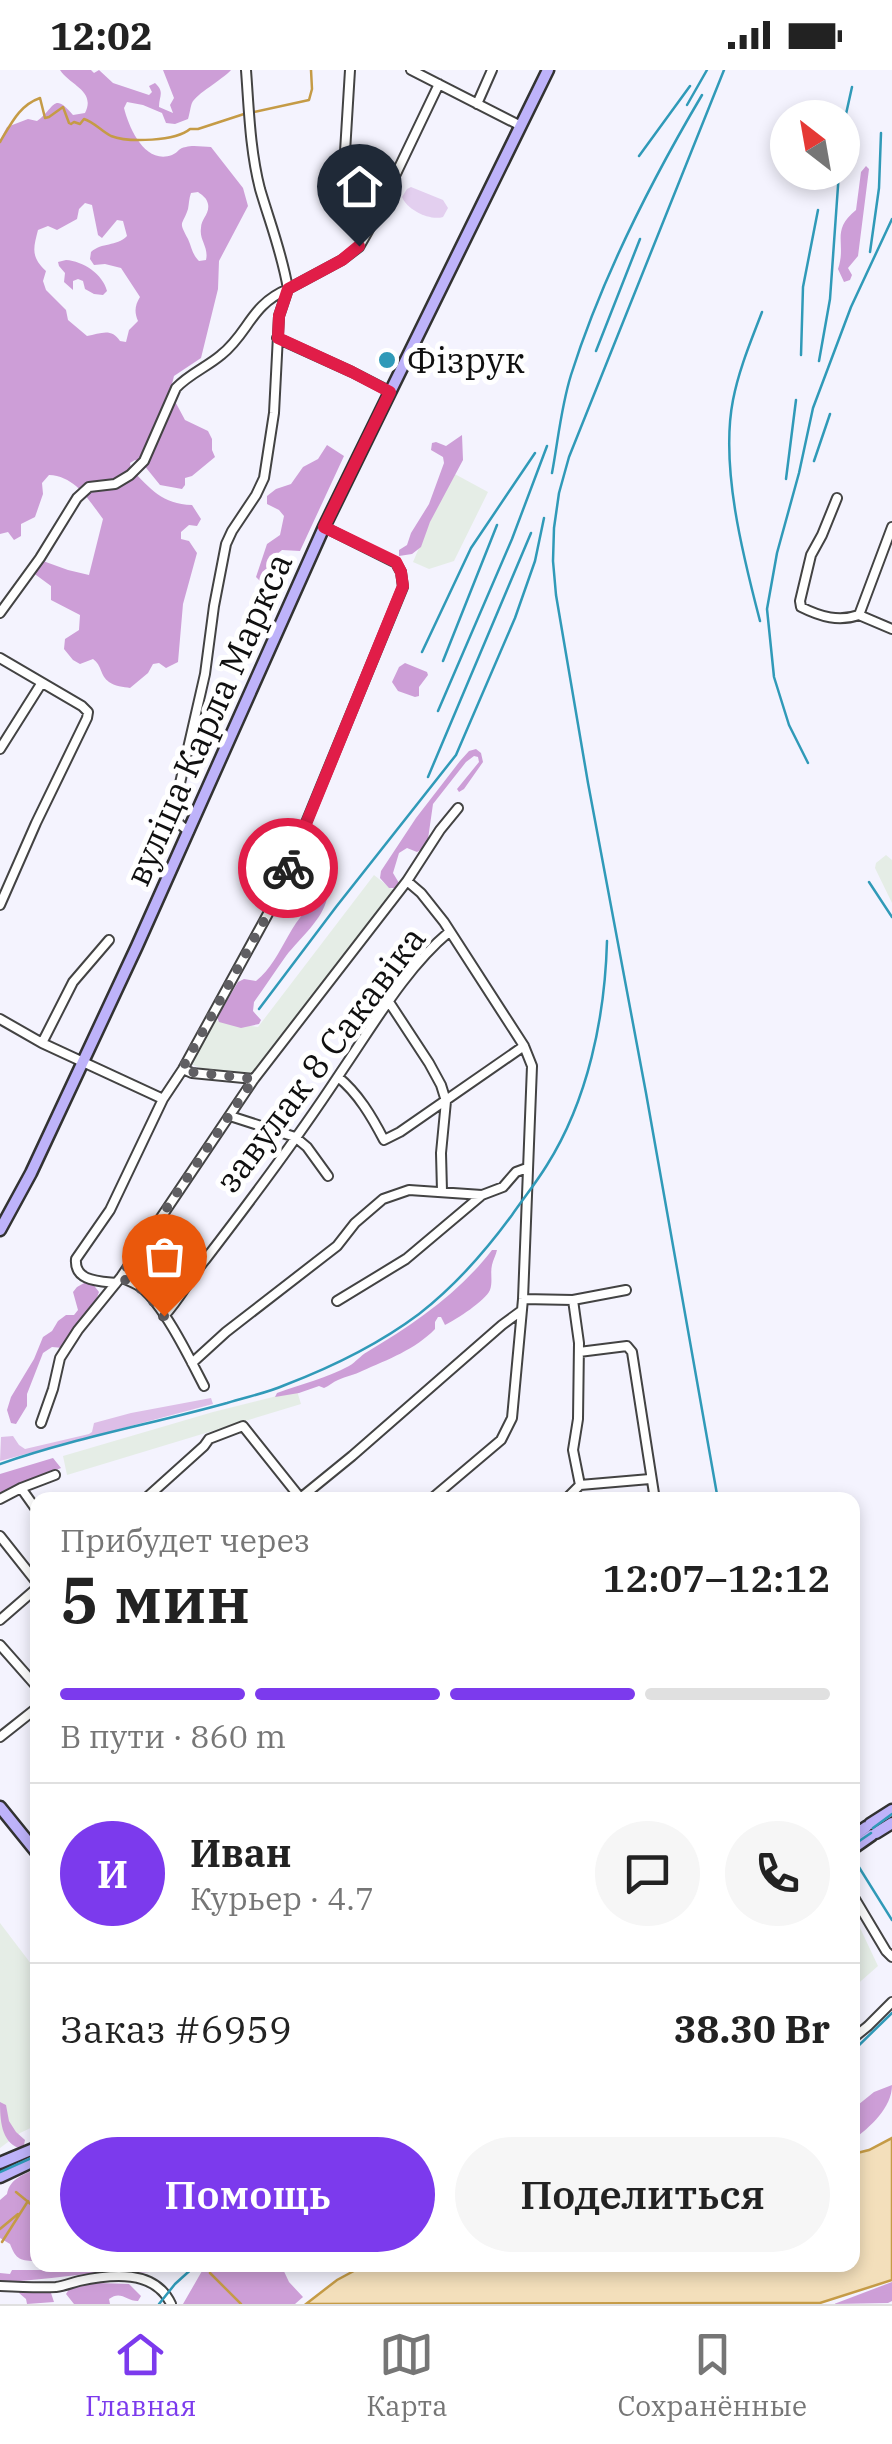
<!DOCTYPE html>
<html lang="ru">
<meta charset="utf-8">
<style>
body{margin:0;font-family:"IBM Plex Serif",serif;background:#f6f6f6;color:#222;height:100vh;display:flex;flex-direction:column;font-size:38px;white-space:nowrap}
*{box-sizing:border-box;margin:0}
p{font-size:32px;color:#767676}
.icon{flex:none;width:55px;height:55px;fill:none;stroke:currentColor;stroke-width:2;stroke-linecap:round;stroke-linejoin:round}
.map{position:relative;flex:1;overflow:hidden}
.side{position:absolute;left:30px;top:1422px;width:830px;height:780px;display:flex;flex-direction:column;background:#fff;border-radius:20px;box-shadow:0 5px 15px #0003}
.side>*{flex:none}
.needle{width:65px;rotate:329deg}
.fabs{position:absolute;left:770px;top:30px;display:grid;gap:20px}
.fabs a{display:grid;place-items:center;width:90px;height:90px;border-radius:50%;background:#fff;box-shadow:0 5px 15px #0003;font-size:50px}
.pin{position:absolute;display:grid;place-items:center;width:85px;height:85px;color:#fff;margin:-102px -42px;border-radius:50% 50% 50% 0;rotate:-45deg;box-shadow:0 0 10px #0007}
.pin .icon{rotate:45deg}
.courier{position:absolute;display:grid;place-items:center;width:100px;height:100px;margin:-50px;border:8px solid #e11d48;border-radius:50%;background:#fff;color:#222;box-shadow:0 2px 12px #0007}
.overview em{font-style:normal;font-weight:600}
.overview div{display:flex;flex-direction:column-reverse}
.overview{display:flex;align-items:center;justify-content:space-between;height:170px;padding:0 30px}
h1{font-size:65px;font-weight:600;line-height:75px}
.bar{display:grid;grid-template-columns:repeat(4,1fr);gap:15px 10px;align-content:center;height:120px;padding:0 30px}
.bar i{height:12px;border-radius:8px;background:#e0e0e0}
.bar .current{background:#7c3aed}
.bar p{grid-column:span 4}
.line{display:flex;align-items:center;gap:25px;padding:0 30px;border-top:2px solid #e0e0e0}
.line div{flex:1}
.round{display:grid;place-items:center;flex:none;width:105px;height:105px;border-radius:52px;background:#f6f6f6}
.cta{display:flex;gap:20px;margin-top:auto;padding:20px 30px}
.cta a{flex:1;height:115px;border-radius:60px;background:#7c3aed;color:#fff;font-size:40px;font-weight:600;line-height:115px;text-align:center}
.cta a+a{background:#f6f6f6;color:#222}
.status{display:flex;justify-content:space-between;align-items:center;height:70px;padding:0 50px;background:#fff;direction:ltr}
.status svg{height:28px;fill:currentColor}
.tab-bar{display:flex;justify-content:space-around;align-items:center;height:140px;border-top:2px solid #e0e0e0;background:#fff;font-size:28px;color:#767676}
.tab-bar a{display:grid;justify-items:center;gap:5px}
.tab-bar .current{color:#7c3aed}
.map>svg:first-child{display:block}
.industrial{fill:#e5ede6}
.green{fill:#ddbee7}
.forest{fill:#cd9ed7;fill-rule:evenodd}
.pitch{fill:#e3cfef}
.water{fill:#f3dfbb;stroke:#c59b46;stroke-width:2.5}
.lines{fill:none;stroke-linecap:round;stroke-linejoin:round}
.stream{stroke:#c59b46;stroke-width:2.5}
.minor-casing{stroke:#434343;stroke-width:12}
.secondary-casing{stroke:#323232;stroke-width:15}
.minor{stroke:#fff;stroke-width:8}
.secondary{stroke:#beb3fa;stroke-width:10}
.tram{stroke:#309ab8;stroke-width:2.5}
.rail{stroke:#309ab8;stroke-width:2.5}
.done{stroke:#605f63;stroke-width:10;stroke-dasharray:0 18}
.route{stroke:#e11d48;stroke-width:12}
.poi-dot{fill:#309ab8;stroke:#fff;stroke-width:4}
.labels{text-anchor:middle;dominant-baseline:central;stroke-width:10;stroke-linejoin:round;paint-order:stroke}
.poi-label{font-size:35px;fill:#101010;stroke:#fff;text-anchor:start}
.street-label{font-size:35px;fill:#101010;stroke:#fff}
</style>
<div class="status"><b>12:02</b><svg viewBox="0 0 49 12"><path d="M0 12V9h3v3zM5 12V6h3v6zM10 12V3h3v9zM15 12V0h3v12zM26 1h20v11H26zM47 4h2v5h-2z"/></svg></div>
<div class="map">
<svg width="892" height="2234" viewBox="0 0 892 2234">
<rect width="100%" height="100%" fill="#f4f3fe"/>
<!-- industrial -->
<path class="industrial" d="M451,402L488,422L454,491L429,499L413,492Z
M886,785L892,790V833L875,798L876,793Z
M374,805L394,821L252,1006L201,998L188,993L212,950L258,957Z
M297,1321L301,1334L67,1405L63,1386L213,1342Z
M852,1841L878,1896L853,1918H852Z
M0,1853L38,1903L37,2055L20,2063L0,2078Z"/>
<!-- green -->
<path class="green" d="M211,1328L213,1334L0,1391L1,1367L13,1366L19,1375L25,1379L89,1364L92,1362L94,1353L131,1343Z"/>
<!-- forest -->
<path class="forest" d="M60,0H91L94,3L99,0L113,13L149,25L152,22L149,16L155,13C165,22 159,26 159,37L173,43L170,35L174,28L163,0H231C222,10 196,24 192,33C191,34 189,47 188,49L175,54L166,53L162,43L143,35L127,32L124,38C129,58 145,95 172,85C179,82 178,78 186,77C193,75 204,77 211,77L243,118L248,136L219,191L218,219L201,288L174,306L170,322L185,350L208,361L212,369V380L215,387L192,406L185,408V415L182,419L160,415L143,394L135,390L130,393L131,399C151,419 162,434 192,435L201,449L197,456L189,455L181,462V469L189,471L197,483L183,534L178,592L166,598L159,593L153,594L148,603L130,618C124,617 114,616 109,612C100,606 102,595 93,589L80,594L73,590L64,579L65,569L79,560L80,545L51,530V516L32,502L43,491L68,500L89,505L103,449C88,429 75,406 49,405L42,413L43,424L35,447L21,454V466L14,470L8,462L0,464V70L7,57L28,49L37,51C55,38 53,21 73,45L85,43C96,21 71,16 60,0ZM198,122C202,125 207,128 208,134C210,144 201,149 201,158C199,170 209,177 206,190L199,191C192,184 192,178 188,169C178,150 182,157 188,139C189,134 189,128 191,123ZM85,133L92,135L98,165L102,168L117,150L123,151L127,166C116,177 102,172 91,182L90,189L94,195L105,194L121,198L140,227C135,235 134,242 138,251L129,260L126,272L120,271C111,257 100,264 87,266L68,250L66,240L46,220L43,211L46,201C31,187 33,179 38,160L48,156L57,160L77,149L79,139Z
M866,96L869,99L858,186L848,198L852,205L850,210L844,212L838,199C847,173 830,161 856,140L861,102Z
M66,190C83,191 103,204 107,221L103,225L94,224L85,219L83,211L78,209L73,211V220L64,212L65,203L59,196L58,192Z
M462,365L463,390L430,452L421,477L412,484L399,486V480L407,475L411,463L429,434L444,393L443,387L431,380L432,373L436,372L446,376Z
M327,375L344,386L300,481L282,480L277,484L264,510L260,511L256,507L267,474L280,465L284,446L279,440L267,434V426L276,419L291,414L303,397L318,389Z
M405,593L427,602L428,605L419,617V626L415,627L398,621L392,612L399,597Z
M476,679L481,683L483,692L464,719L459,722L457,719L479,692L478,687L474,686L466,692L433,734L427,776L417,782L407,778L399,783L393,803L399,813L395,818H389L380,808L381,801L416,748L460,691L469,681Z
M327,828C323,849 300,868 286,886C275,901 265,917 254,932L253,941L261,950L259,954L241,958L219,952L217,947L238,912L244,909L256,911C285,889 290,839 327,828Z
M492,1180H497C496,1185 493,1190 492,1195C490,1203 493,1211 490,1220C485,1231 457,1249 445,1255L441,1247H438L435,1252V1259C416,1279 387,1290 362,1301C355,1305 346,1306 338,1310C333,1312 329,1316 324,1318L319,1316L299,1323L275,1327L277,1323C301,1314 327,1308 349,1296C356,1292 360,1286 367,1282C414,1254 459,1223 492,1180Z
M86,1212L92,1213L99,1222L95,1233L63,1278L52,1277L43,1283L27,1324V1336L16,1354L11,1353L7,1340L11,1327L34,1289L43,1267L52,1261L58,1251L66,1245H74L78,1240L73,1222L77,1217Z
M53,1388L61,1398L0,1423V1404Z
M892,2015C892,2038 870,2057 853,2070V2039L874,2022Z
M0,2032L6,2035L9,2051L16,2062L25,2070L24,2075L19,2078C1,2072 0,2049 0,2032Z
M37,2098V2191C21,2191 16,2190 10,2174L0,2168V2130L7,2124C10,2108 24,2105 37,2098Z
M103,2195H173C151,2207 128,2201 103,2203C68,2205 35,2211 0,2212V2203L10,2204L12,2200H43Z
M211,2195H281L289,2212L303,2227L295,2234H183L202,2201Z
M892,2212V2231L888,2233L834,2234Z
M99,2213L129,2214L141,2226L138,2231C126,2231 121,2220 109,2229L110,2234H74L66,2224L71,2216Z
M20,2220L51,2223L54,2232L27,2234L26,2229L19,2223Z"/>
<!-- pitch -->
<path class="pitch" d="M411,117L443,130L448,138L443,147C430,151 407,140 402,127L407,119Z"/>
<!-- water -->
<path class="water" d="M892,2068V2210L820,2233L306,2234L337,2210L365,2195H852L853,2084L869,2080Z"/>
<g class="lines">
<!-- stream -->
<path class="stream" d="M254,42L309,30L312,19L311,0
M0,72C12,52 20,35 40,28L45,48L49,47L63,37L69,53L71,54L74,52L80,54L84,49C94,52 101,61 111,66C129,73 176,71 190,59H198L244,44
M16,2122L38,2140
M0,2159L18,2144
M2,2172L28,2131
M210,2203L241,2234"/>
<!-- minor casing -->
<g class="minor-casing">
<path id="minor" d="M350,0L342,131L349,141L372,154
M411,0L521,56
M477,34L492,0
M277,268L352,302L391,322
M837,428L822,465L811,485L800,531L801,537C821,547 839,552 859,545
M0,543L40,488L77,428L89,417L115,414L130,405L144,391L176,318C189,304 207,297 221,285C249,263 250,235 288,219C282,183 270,153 260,119C250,80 249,40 246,0
M859,545L892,457
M859,545L892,559
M0,588L82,636L88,642L87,648L36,753L0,835
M0,679L41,614
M189,761C177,754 174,749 175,735L205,604L214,536L226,474L232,461L256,425L264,408L274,343L279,246L288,219L342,190L359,177L372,154L439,14
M407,811L421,823L444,852L524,976L532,996L523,1229L512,1348L501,1370L430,1430
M389,932L429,993L441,1015L446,1031L441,1083L442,1121
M0,949L42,973L163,1029
M42,973L73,912L109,870
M183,999L192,1003L254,1009
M338,1007C358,1023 372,1047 384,1070L400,1062L524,976
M230,1046L295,1067L307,1077L328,1106
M121,1207C128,1211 136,1213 142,1218C165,1237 190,1289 204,1316
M116,1213C98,1211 74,1211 76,1189L110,1140L163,1029L183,999L270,840L403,517L401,502L396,493L324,457
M523,1229L573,1230L626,1220
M337,1231L406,1189L482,1125
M164,1246C180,1229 190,1208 205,1190C252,1129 299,1066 341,1002C374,954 405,899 449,862
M579,1282L627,1276L632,1282L655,1430
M192,1293L226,1262L337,1176L355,1153L383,1129L409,1120L482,1125L503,1117L516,1102L527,1098
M41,1353L53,1319L60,1288L78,1260L121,1207L254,1009L407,811L440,760L458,738
M580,1415L650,1409
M21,1418L38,1442
M0,1429L21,1418L55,1405
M144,1430L204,1376L209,1369L243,1356L302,1430
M298,1430L352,1386L502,1255L521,1241
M565,1430L580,1415L573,1380L578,1349L579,1273L573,1230
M0,1466L38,1514
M0,1550L38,1517
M0,1575L38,1618
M0,1667L38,1637
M852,1824L886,1881L892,1887
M852,1969L868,1956L892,1932
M0,2216C19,2217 38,2218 56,2217C64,2216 71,2213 79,2211C111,2204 155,2199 171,2234"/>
</g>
<!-- secondary casing -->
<g class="secondary-casing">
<path id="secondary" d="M0,1160L31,1103L137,876L324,457L548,0
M0,1737L38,1784
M870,1754L892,1740
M876,1763L892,1753
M852,1767L866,1757
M852,1779L872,1765
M0,2093L38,2077
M0,2107L38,2089"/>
</g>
<!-- minor -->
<use href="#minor" class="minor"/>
<!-- secondary -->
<use href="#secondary" class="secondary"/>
<!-- tram -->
<path class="tram" d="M873,1758L892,1744
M852,1776L871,1763
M0,2102L38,2085"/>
<!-- rail -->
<path class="rail" d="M687,35L707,0
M842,62L852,17
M639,86L690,16
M870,182L879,118L881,63
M596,281L640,169
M801,285L803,217L818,140
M819,291L830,229L839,102
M814,391L830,344
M552,403C558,371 561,337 571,305C602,207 650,113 702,25
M786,409L796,330
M760,551C743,486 720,396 733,330C739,299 751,271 762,242
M422,582L471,478L535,383
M443,591L497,455
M438,641L512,469L547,376
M808,693L789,655L774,607L767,539L777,483L799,403L813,338L851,237L892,149
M428,707L531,463
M869,812L892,847
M259,939L336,837L456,685L515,548L535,491L544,448
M0,1394C74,1368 152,1354 227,1333C246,1327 267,1323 285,1315C332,1297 379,1274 419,1244C455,1216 485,1182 512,1145C523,1129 536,1113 547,1095C588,1030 605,947 607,871
M718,1430L646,1023L588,713L556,525L553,491L554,458L559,423L569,387L724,0
M852,1786L892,1850
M852,1982L892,1943
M159,2234L175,2214L196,2195"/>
</g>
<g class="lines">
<!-- done -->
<path class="done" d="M164,1246L146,1222L120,1207L254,1009L192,1002L182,999L270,840L288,798"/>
<!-- route -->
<path class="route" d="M288,798L403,516L401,502L396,492L324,457L390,322L352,302L278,268L279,246L288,219L342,190L359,176"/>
</g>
<!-- markers -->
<circle class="poi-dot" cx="387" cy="290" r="10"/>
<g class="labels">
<!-- poi labels -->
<g class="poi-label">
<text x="407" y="290">Фізрук</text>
</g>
<!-- street labels -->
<g class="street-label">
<text transform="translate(208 649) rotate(-66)">вуліца Карла Маркса</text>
<text transform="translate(320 989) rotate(-53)">завулак 8 Сакавіка</text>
</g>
</g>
</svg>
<div class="fabs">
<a><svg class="needle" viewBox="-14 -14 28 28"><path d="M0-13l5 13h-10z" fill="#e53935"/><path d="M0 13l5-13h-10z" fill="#767676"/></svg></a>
</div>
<div class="pin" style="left:164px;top:1246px;background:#ea580c"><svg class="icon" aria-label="bag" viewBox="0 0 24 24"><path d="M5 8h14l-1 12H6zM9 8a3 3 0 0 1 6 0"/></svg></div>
<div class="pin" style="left:359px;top:176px;background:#1f2937"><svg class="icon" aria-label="home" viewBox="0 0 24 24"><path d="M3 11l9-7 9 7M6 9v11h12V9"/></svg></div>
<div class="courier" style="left:288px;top:798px"><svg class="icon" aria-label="bike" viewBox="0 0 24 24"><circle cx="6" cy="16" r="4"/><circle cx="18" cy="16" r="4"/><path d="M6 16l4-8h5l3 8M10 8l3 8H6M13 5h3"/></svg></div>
<section class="side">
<div class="overview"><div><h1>5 мин</h1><p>Прибудет через</p></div><em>12:07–12:12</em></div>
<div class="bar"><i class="current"></i><i class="current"></i><i class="current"></i><i></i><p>В пути · 860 m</p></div>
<div class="line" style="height:180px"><b class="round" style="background:#7c3aed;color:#fff">И</b><div><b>Иван</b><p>Курьер · 4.7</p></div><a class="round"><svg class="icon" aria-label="chat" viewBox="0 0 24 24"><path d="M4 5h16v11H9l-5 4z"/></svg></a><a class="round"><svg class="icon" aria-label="phone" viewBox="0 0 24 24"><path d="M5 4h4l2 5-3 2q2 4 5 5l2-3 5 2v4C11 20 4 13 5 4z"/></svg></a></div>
<div class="line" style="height:130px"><div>Заказ #6959</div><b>38.30 Br</b></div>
<div class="cta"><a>Помощь</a><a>Поделиться</a></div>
</section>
</div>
<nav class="tab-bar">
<a class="current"><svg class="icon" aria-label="home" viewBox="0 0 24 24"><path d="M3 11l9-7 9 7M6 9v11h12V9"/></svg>Главная</a>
<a><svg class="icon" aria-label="map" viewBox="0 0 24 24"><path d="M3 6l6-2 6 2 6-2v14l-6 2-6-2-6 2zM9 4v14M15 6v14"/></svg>Карта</a>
<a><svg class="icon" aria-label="saved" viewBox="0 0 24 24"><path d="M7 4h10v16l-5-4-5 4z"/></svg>Сохранённые</a>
</nav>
